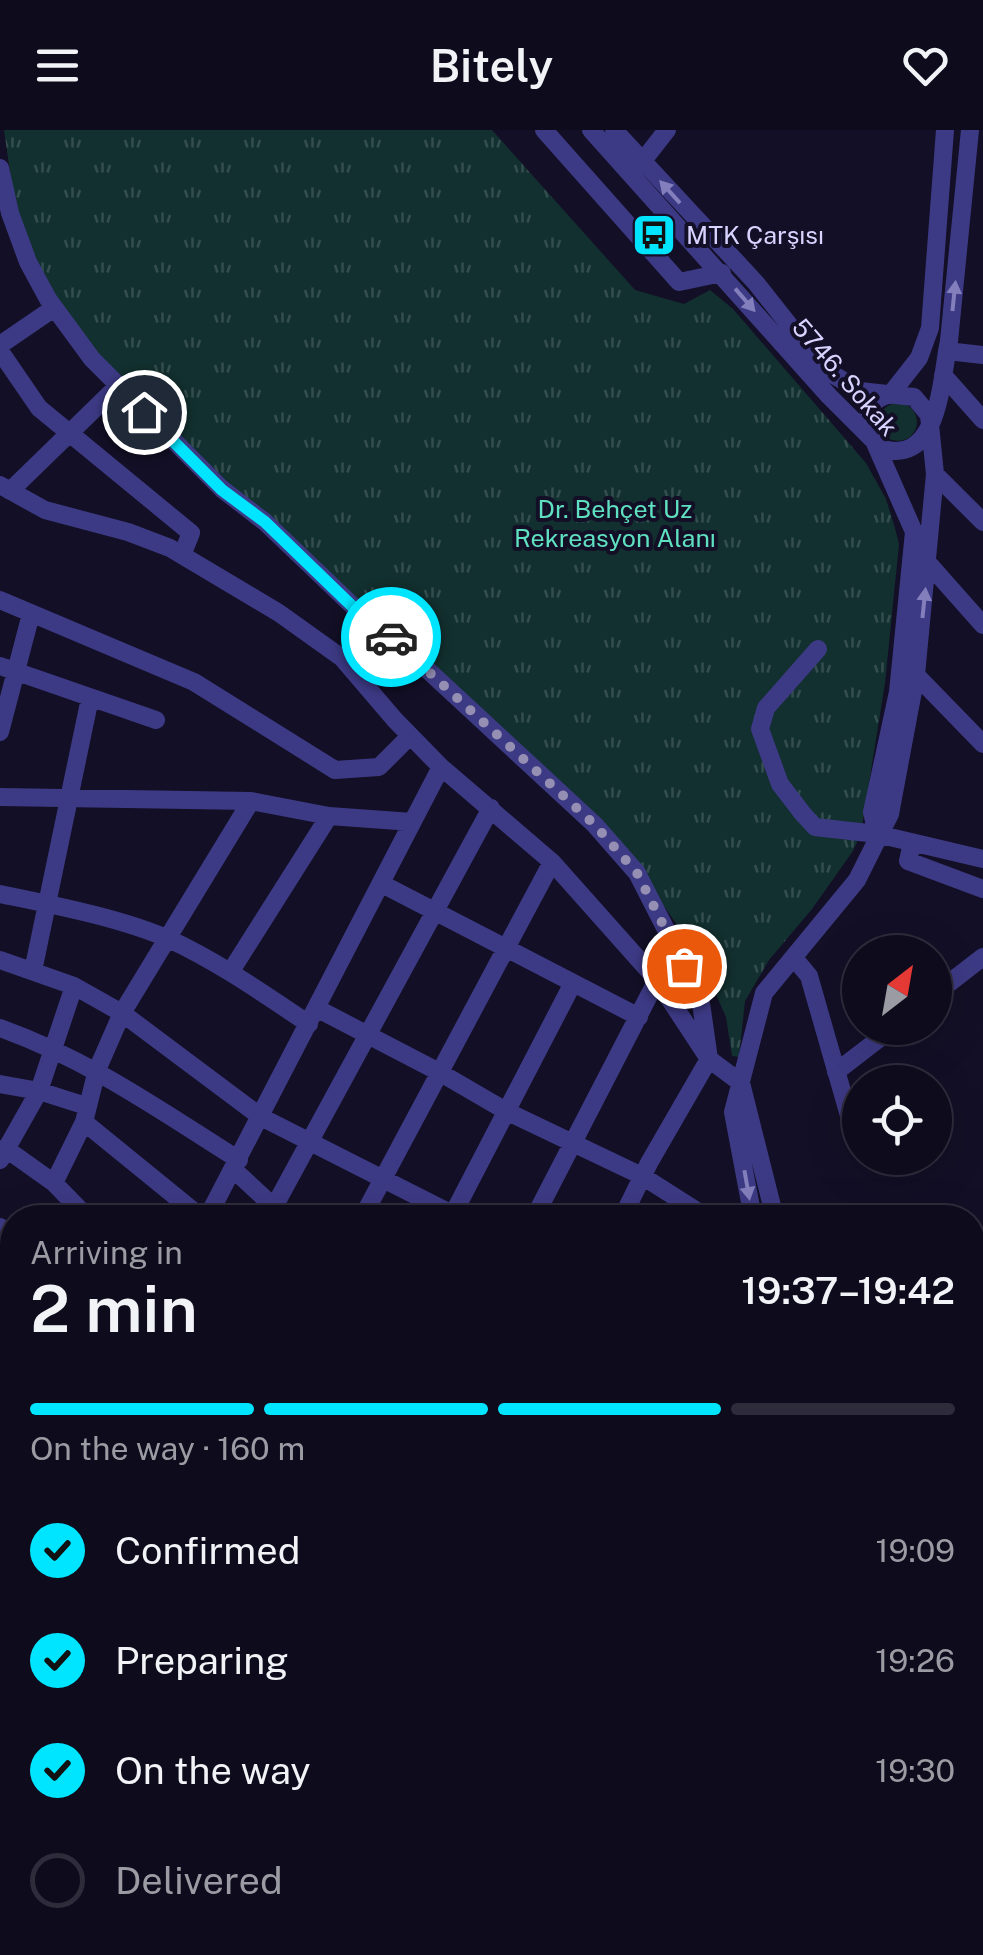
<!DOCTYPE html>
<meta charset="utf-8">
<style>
body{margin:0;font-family:"Public Sans",sans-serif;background:#1c1929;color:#f1f3f6;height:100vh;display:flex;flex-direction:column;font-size:38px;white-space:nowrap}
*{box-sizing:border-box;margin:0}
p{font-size:32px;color:#9b9ba3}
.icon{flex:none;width:55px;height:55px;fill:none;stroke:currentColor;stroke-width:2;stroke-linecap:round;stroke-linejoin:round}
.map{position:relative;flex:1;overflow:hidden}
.panel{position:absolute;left:0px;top:1075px;width:985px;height:750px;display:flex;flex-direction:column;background:#0e0b1c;border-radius:40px 40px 0 0;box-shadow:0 10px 40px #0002,0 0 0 2px #2e2b3b}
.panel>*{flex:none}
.needle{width:65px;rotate:31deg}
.tools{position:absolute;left:842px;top:805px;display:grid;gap:20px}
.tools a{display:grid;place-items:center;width:110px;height:110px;border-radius:50%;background:#0e0b1c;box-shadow:0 10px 40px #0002,0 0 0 2px #2e2b3b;font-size:50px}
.pin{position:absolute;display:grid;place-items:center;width:85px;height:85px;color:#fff;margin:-42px;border:5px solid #fff;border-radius:50%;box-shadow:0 2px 10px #0007}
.courier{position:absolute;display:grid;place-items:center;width:100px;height:100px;margin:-50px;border:8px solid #00e5ff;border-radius:50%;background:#fff;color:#222;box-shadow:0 2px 12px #0007}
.headline em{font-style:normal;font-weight:600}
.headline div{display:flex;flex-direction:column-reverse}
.headline{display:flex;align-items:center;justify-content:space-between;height:170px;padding:0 30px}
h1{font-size:65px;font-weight:600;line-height:75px}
.bar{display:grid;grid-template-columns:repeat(4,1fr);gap:15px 10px;align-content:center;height:120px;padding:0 30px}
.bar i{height:12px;border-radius:8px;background:#2e2b3b}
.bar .current{background:#00e5ff}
.bar p{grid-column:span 4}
ol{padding:0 30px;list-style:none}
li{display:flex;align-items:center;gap:30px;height:110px}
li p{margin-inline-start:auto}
li .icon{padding:10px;border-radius:50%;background:#00e5ff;color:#111;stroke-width:4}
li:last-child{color:#9b9ba3}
li i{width:55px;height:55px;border:5px solid #2e2b3b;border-radius:50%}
header{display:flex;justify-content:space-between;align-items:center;height:130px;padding:0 30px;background:#0e0b1c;font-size:45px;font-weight:600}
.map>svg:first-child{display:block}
.grass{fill:#12302f}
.park{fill:url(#park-tufts)}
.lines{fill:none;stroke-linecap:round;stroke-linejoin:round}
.minor{stroke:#3d3a85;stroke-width:18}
.oneway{fill:#837fbc}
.done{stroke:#948fb3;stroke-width:10;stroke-dasharray:0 18}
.route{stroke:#00e5ff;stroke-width:12}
.labels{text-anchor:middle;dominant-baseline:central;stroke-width:8;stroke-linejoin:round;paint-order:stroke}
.poi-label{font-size:25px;fill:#d9d4ff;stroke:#130f26;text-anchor:start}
.street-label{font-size:25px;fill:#d9d4ff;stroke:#130f26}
.park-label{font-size:25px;fill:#5fe0c0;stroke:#130f26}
</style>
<header><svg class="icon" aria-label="menu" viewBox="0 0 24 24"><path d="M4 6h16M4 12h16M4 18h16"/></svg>Bitely<svg class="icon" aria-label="heart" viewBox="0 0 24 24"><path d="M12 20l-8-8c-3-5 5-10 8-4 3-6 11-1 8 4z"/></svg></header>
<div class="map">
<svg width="983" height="1825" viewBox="0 0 983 1825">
<defs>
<pattern id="park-tufts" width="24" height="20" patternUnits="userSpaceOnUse" patternTransform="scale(2.5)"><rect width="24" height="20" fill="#12302f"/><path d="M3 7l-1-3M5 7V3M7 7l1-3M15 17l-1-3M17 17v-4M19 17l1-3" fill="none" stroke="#344d4e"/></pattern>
</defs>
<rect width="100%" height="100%" fill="#130f26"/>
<!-- grass -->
<path class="grass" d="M879 292a19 19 0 1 1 38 0a19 19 0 1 1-38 0Z"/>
<!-- park -->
<path class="park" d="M4,0H492L635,160L684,174L710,160L733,179L866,333L886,369L895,398L899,414L885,553L861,703L853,721L812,779L769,830L745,871L739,927L732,926L726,887L710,851L684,805L637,737L413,516L169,308L56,177L17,91Z"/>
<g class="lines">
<!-- minor -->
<path class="minor" d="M544,0L679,152L722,143
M591,0L829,266L874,311L914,402L898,562L872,682L877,704
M614,0L756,153L824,239L860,261L914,267L929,285L935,344L916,545L890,684L857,750L764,863L733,982L753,1088
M638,37L667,0
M0,38L10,83L28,132L48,169L92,229L222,359L265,392L355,478L392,507L595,695L637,743L700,866L709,929L741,953L775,1088
M0,215L54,178
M0,221L39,278L191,403L182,425
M947,221L983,225
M943,245L983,290
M888,265C870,269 866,283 868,300L883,319C940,335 941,248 949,211L970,0
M890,265L919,228L930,198L945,0
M935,344L983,392
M0,355L45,380L128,402L170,418L279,483L342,528L395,590L441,637L552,732L657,850L709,929L649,1033L622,1088
M10,361L118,256
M928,433L983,495
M0,470L194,552L335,640L379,637L410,606
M818,519L766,578L760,599L780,654L803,684L815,697L877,704L983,729
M0,536L156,590
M916,545L983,614
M0,602L31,484
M0,667L251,671L329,686L412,692
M912,713L908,731L983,759
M382,754L639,887
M0,764C53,775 122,788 171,810C220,833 264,864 309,894
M794,828L809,846L854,1003
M0,830L74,856L122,883L261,987L460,1088
M33,841L90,568
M231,841L329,686
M935,864L983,827
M318,879L439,942L506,981L642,1046L708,1088
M0,898C91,931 158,979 239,1030
M836,942L893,898
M0,954L39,961L86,976
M84,992L202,1088
M5,1018L54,1053L88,1088
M0,1030L39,961L74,856
M234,1040L274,1077L295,1088
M54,1053L84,992L97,940L122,883L251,671
M274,1077L491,678
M207,1088L441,637
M362,1088L552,732
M451,1088L573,853
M534,1088L657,850
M0,1097L12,1106
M0,1161L12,1146
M0,1178L12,1189
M0,1350L12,1357
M0,1425L12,1401
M0,1447L12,1454
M0,1535L12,1542
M0,1678L10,1647
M0,1708L12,1718
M981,1778L983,1779
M76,1812L82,1825
M553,1812L563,1825
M38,1825L41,1812
M95,1825L102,1812
M181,1825L186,1812
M270,1825L277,1812
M351,1825L356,1812
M471,1825L484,1812"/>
</g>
<!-- one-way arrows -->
<defs><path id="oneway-solid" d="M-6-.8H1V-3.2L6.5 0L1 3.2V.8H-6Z" transform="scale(2.5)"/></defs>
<g class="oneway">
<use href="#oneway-solid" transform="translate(670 62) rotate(-132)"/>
<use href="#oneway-solid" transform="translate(954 166) rotate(-84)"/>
<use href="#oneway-solid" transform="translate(745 170) rotate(49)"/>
<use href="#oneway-solid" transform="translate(924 473) rotate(-84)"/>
<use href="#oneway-solid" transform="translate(747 1055) rotate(80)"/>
</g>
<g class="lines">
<!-- done -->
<path class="done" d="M391,507L595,695L637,743L684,836"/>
<!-- route -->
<path class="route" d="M144,282L222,360L265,392L354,478L391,507"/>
</g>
<!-- icons -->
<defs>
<g id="bus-square" transform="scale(2.25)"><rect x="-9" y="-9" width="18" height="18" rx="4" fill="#00e5ff" stroke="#130f26"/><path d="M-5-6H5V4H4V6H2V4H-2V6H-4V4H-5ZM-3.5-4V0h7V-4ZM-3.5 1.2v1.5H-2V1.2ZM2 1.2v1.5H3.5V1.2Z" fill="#111"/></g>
</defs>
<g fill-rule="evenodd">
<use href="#bus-square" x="654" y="105"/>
</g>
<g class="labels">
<!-- poi labels -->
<g class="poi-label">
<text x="686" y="105">MTK Çarşısı</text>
</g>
<!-- street labels -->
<g class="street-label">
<text transform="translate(845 247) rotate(49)">5746. Sokak</text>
</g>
<!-- park labels -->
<g class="park-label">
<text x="615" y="379">Dr. Behçet Uz<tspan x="615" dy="29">Rekreasyon Alanı</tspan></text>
</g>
</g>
</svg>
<div class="tools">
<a><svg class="needle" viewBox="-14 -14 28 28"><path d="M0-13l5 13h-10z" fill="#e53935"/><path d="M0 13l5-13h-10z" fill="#9b9ba3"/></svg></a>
<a><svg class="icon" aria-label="locate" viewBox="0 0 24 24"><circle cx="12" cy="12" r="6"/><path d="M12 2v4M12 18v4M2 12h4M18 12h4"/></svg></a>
</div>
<div class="pin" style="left:684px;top:836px;background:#ea580c"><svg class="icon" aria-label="bag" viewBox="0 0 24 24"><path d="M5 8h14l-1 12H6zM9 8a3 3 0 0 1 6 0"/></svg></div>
<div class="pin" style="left:144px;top:282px;background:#1f2937"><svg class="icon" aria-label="home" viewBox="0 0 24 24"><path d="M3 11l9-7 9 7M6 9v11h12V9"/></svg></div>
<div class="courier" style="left:391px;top:507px"><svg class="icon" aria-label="car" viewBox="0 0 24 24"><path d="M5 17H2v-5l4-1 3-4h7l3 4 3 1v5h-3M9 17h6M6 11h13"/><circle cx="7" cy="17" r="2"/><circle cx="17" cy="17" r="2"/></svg></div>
<section class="panel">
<div class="headline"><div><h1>2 min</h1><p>Arriving in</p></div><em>19:37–19:42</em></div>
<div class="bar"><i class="current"></i><i class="current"></i><i class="current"></i><i></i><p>On the way · 160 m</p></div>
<ol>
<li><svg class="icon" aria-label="check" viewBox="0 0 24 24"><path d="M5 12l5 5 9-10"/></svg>Confirmed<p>19:09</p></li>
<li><svg class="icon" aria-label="check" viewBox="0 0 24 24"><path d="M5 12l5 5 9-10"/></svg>Preparing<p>19:26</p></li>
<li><svg class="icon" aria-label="check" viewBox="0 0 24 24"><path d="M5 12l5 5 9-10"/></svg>On the way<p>19:30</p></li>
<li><i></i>Delivered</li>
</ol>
</section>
</div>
